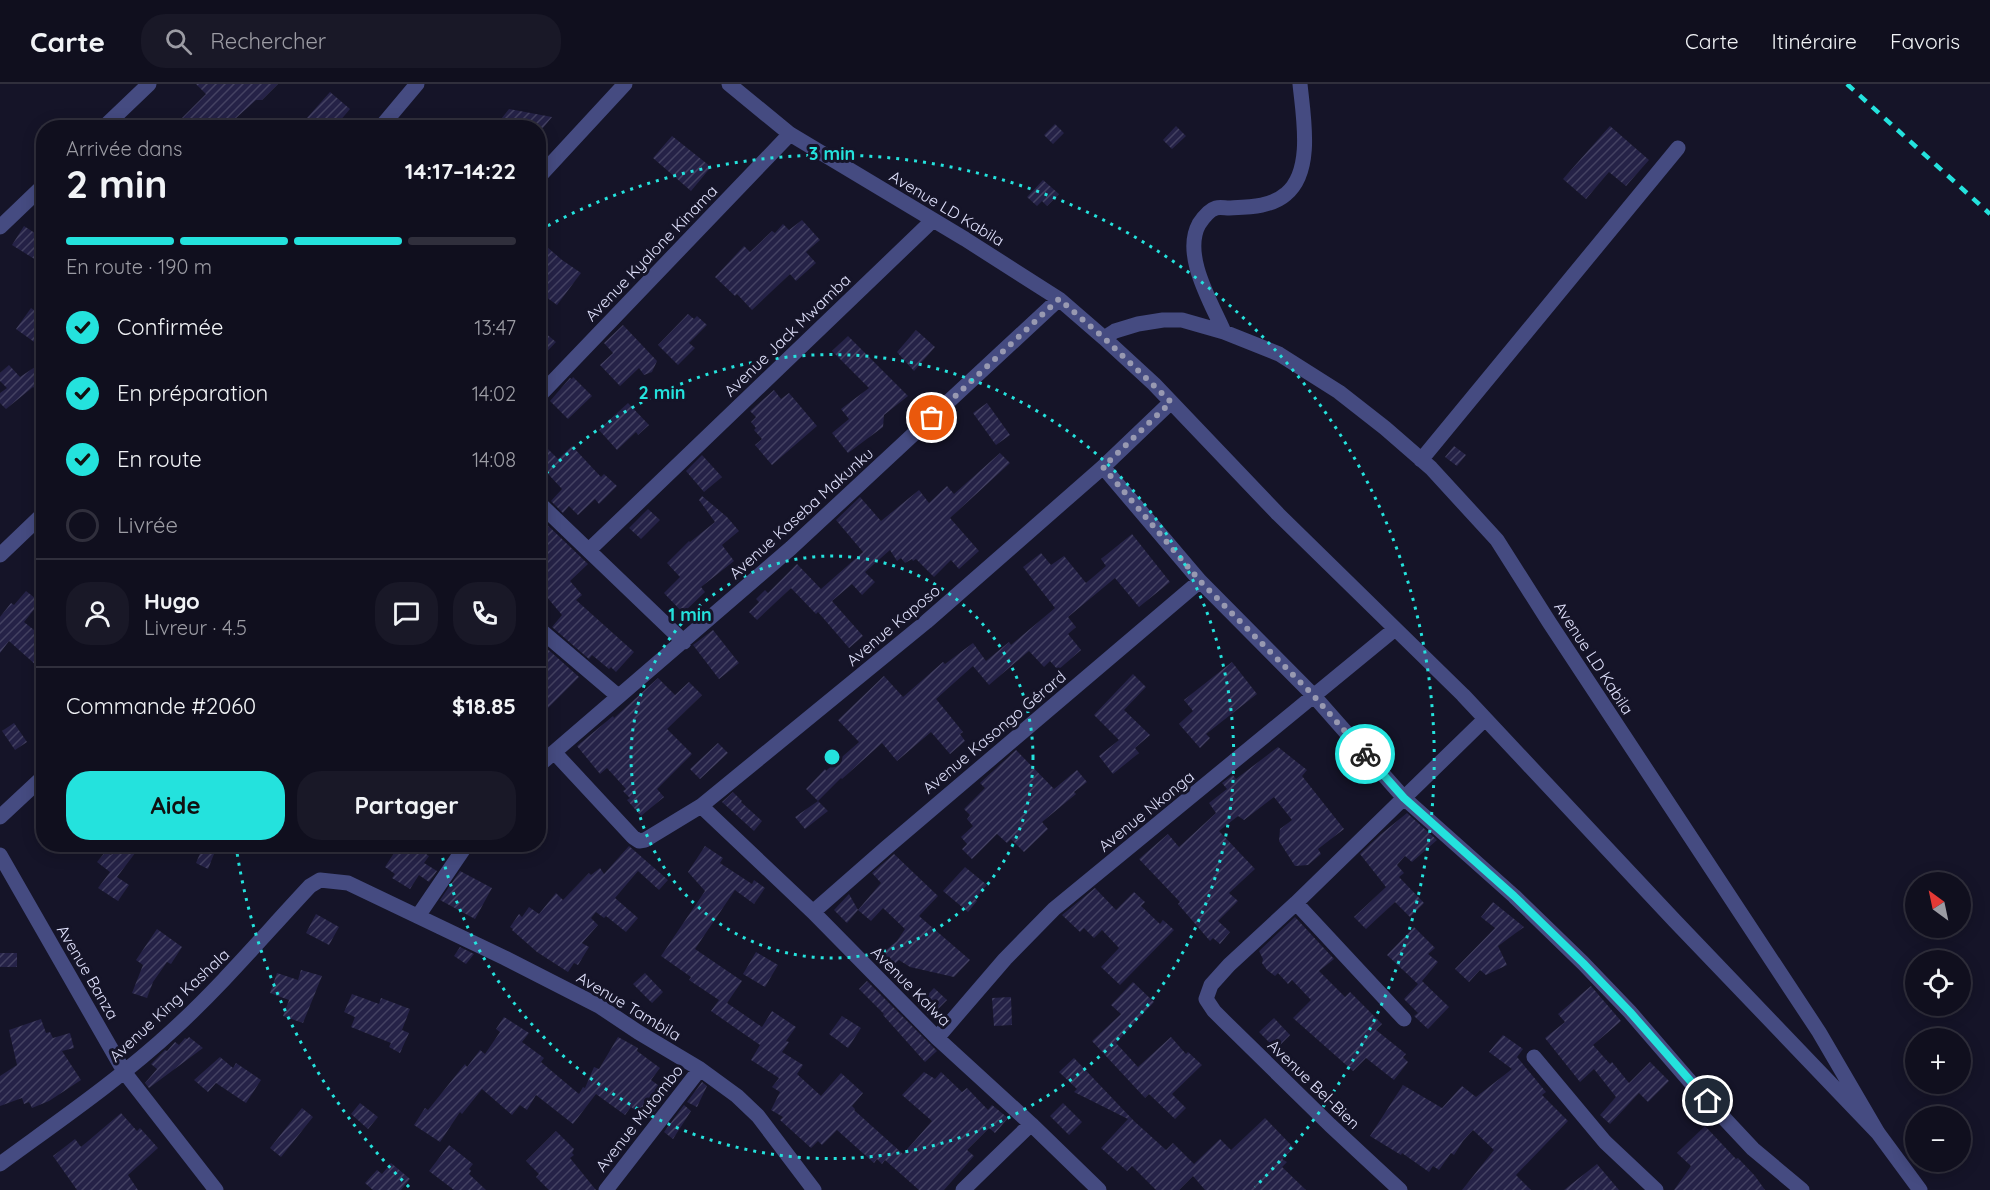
<!DOCTYPE html>
<html lang="fr">
<meta charset="utf-8">
<style>
body{margin:0;font-family:Quicksand,sans-serif;background:#191827;color:#f1f3f6;height:100vh;display:flex;flex-direction:column;font-size:22px;white-space:nowrap}
*{box-sizing:border-box;margin:0}
p{font-size:20px;color:#9c9ca4}
.icon{flex:none;width:33px;height:33px;fill:none;stroke:currentColor;stroke-width:2;stroke-linecap:round;stroke-linejoin:round}
.map{position:relative;flex:1;overflow:hidden}
.drawer{position:absolute;left:36px;top:36px;width:510px;height:732px;display:flex;flex-direction:column;background:#100f1e;border-radius:24px;box-shadow:0 3px 15px #0003,0 0 0 2px #302f3c}
.drawer>*{flex:none}
.needle{width:39px;rotate:327deg}
.buttons{position:absolute;left:1905px;top:788px;display:grid;gap:12px}
.buttons a{display:grid;place-items:center;width:66px;height:66px;border-radius:50%;background:#100f1e;box-shadow:0 3px 15px #0003,0 0 0 2px #302f3c;font-size:30px}
.pin{position:absolute;display:grid;place-items:center;width:51px;height:51px;color:#fff;margin:-26px;border:3px solid #fff;border-radius:50%;box-shadow:0 2px 6px #0007}
.courier{position:absolute;display:grid;place-items:center;width:60px;height:60px;margin:-30px;border:4px solid #24e2dd;border-radius:50%;background:#fff;color:#222;box-shadow:0 2px 8px #0007}
.head em{font-style:normal;font-weight:800}
.head div{display:flex;flex-direction:column-reverse}
.head{display:flex;align-items:center;justify-content:space-between;height:102px;padding:0 30px}
h1{font-size:39px;font-weight:800;line-height:45px}
.bar{display:grid;grid-template-columns:repeat(4,1fr);gap:9px 6px;align-content:center;height:72px;padding:0 30px}
.bar i{height:8px;border-radius:4px;background:#302f3c}
.bar .selected{background:#24e2dd}
.bar p{grid-column:span 4}
.line{display:flex;align-items:center;gap:15px;padding:0 30px;border-top:2px solid #302f3c}
.line div{flex:1}
.round{display:grid;place-items:center;flex:none;width:63px;height:63px;border-radius:24px;background:#191827}
ol{padding:0 30px;list-style:none}
li{display:flex;align-items:center;gap:18px;height:66px}
li p{margin-inline-start:auto}
li .icon{padding:6px;border-radius:50%;background:#24e2dd;color:#111;stroke-width:4}
li:last-child{color:#9c9ca4}
li i{width:33px;height:33px;border:3px solid #302f3c;border-radius:50%}
.button{display:flex;gap:12px;margin-top:auto;padding:12px 30px}
.button a{flex:1;height:69px;border-radius:24px;background:#24e2dd;color:#111;font-size:24px;font-weight:800;line-height:69px;text-align:center}
.button a+a{background:#191827;color:#f1f3f6}
header{display:flex;align-items:center;gap:36px;box-sizing:border-box;height:84px;padding:0 30px;background:#100f1e;border-bottom:2px solid #302f3c}
header strong{font-size:28px}
nav{display:flex;gap:33px;margin-inline-start:auto;font-size:21px}
.search{width:420px;height:54px;background:#191827;display:flex;align-items:center;gap:15px;box-sizing:border-box;padding:0 21px;border-radius:24px;color:#9c9ca4;font-size:22px}
.map>svg:first-child{display:block}
.building{fill:url(#building-hatch)}
.lines{fill:none;stroke-linecap:round;stroke-linejoin:round}
.minor{stroke:#454b81;stroke-width:15}
.rail{stroke:#24e2dd;stroke-width:4.5;stroke-dasharray:9 8;stroke-linecap:butt}
.done{stroke:#9899b1;stroke-width:6;stroke-dasharray:0 10.8}
.route{stroke:#24e2dd;stroke-width:8}
.ring{fill:none;stroke:#24e2dd;stroke-width:3;stroke-dasharray:3 6}
.labels{text-anchor:middle;dominant-baseline:central;stroke-width:6;stroke-linejoin:round;paint-order:stroke}
.street-label{font-size:16px;fill:#dfe0fb;stroke:#151428}
.centre{fill:#24e2dd;stroke:#151428;stroke-width:3}
.ring-label{font-size:18px;text-anchor:middle;font-weight:bold;fill:#24e2dd;stroke:#151428;stroke-width:6;stroke-linejoin:round;paint-order:stroke}
</style>
<header>
<strong>Carte</strong>
<div class="search"><svg class="icon" aria-label="search" viewBox="0 0 24 24"><circle cx="10" cy="10" r="6"/><path d="M15 15l6 6"/></svg>Rechercher</div>
<nav><a>Carte</a><a>Itinéraire</a><a>Favoris</a></nav>
</header>
<div class="map">
<svg width="1990" height="1106" viewBox="0 0 1990 1106">
<defs>
<pattern id="building-hatch" width="6" height="6" patternUnits="userSpaceOnUse" patternTransform="scale(1.5)"><rect width="6" height="6" fill="#252247"/><path d="M-1 1l2-2M0 6l6-6M5 7l2-2" fill="none" stroke="#444262"/></pattern>
</defs>
<rect width="100%" height="100%" fill="#151428"/>
<!-- building -->
<path class="building" d="M196,0H278L262,16H256L225,44H172L206,10Z
M330,8L350,25L334,44H298Z
M509,25L552,33L543,44H494Z
M1055,40L1064,49L1053,60L1044,51Z
M1176,42L1186,52L1172,65L1163,56Z
M1610,42L1649,76L1626,102L1609,88L1586,115L1563,95Z
M672,52L711,83L691,107L653,74Z
M1043,96L1059,110L1047,122L1042,117L1037,122L1027,113Z
M802,136L820,156L806,168L816,179L796,197L790,190L752,226L737,210L735,212L715,193L744,162L750,168L772,147L775,149L783,140L789,146Z
M24,142L44,155V181L12,161Z
M538,155L562,176L581,189L557,221L538,207Z
M31,224L44,233V265L16,245Z
M688,230L694,235L697,232L707,241L689,259L695,264L678,281L658,261Z
M623,241L657,277L652,288L644,291L639,284L620,302L600,281L613,269L604,259Z
M538,243L556,258L538,277Z
M916,246L935,263L914,287L897,268Z
M848,252L908,312L884,331L883,343L848,369L832,349L849,335L841,325L869,304L832,267Z
M44,277V311L33,303L6,325L0,319V309L7,304L0,297V289L9,281L20,293Z
M573,293L592,312L568,335L550,317L570,294L572,295Z
M774,306L781,315L789,309L817,342L772,381L755,361L762,355L754,346L756,344L751,338L756,333L750,327Z
M628,319L649,341L638,351L636,348L617,366L599,346Z
M987,319L1010,351L996,361L973,329Z
M572,362L601,393L604,390L617,402L599,420L595,415L578,431L569,422L563,429L551,417L562,405L538,379V373L548,365L558,375Z
M1454,362L1466,371L1457,382L1445,373Z
M1000,369L1010,379L950,434L979,467L959,485L951,476L934,493L916,475L913,477L912,475L905,479L901,474L897,477L890,466L865,488L875,498L862,511L852,500L832,517L863,552L849,564L818,528L816,530L791,504L757,536L749,528L759,518L756,515L765,506L768,509L797,480L821,505L863,468L836,436L860,413L881,437L919,406L929,419L947,402L954,410Z
M702,371L722,393L704,408L686,387Z
M702,412L727,433L739,447L722,461L734,477L701,503L705,508L683,529L664,509L680,493L667,479L689,457L690,458L715,438L699,416Z
M648,425L660,436L641,455L629,444Z
M538,432L588,480L570,497L582,511L576,516L634,568L616,588L611,583L609,585L592,571L589,575L552,543L562,531L546,512L538,519Z
M1132,450L1170,498L1139,523L1115,494L1068,533L1076,543L1068,550L1081,566L1058,586L1050,577L1044,583L1029,567L989,601L973,582L936,615L963,648L960,650L965,657L950,670L931,648L897,677L882,659L842,695L841,694L818,717L806,705L825,685L826,687L859,658L838,636L884,592L903,613L943,578L945,580L973,559L986,577L1009,558L1011,561L1055,524L1023,483L1041,469L1051,481L1064,472L1086,499L1106,482L1101,475Z
M26,507L40,518L24,538L44,554V574L37,582L9,557L0,569V533L11,519L14,521Z
M713,546L739,579L719,595L693,561Z
M543,561L579,593L548,624L538,614V566Z
M1232,578L1257,610L1206,650L1210,654L1200,664L1179,640L1193,627L1184,616Z
M1133,590L1146,603L1124,626L1150,651L1135,664L1139,669L1113,690L1099,672L1119,656L1094,631Z
M658,594L675,611L689,598L702,611L667,645L692,670L657,705L664,713L641,732L627,716L630,714L623,707L626,705L607,684L600,690L577,662L613,632L614,634Z
M14,639L27,658L15,666L2,647Z
M718,659L728,669L700,695L690,685Z
M1278,663L1307,686L1302,692L1344,745L1318,765L1321,770L1308,781L1295,782L1279,757L1280,745L1292,736L1274,713L1244,736L1238,732L1219,747L1255,785L1229,809L1238,817L1218,837L1230,848L1220,860L1213,854L1210,857L1178,820L1180,818L1139,775L1168,750L1179,763L1216,729L1209,719L1227,705L1222,699L1233,691L1236,695Z
M1016,666L1054,705L1077,686L1087,698L1074,708L1076,710L1042,738L1048,745L1024,768L1011,755L1007,759L997,750L972,775L962,765L967,760L961,753L973,742L967,735L970,731L964,725L985,704L980,699Z
M733,708L742,717L741,718L762,737L754,747L722,718Z
M818,717L828,727L805,745L795,733Z
M1407,729L1437,756L1412,778L1405,772L1397,781L1404,789L1399,793L1424,819L1410,833L1395,818L1366,845L1354,833L1386,803L1360,770L1380,751Z
M120,760H142L117,793L129,801L118,817L98,804L110,788L97,778L106,767L111,771Z
M204,760H218L208,785L196,779Z
M381,760H411L429,772L424,779L437,787L429,798L419,791L410,805L392,794L395,790L385,783L394,769Z
M629,762L668,796L659,806L638,787L615,814L638,834L626,848L606,832L604,834L596,828L591,834L598,841L582,859L589,863L578,881L574,879L568,888L537,868L512,846L513,845L510,843L519,830L522,833L529,823L539,830L556,809L563,816L589,789L591,791L600,784L604,790Z
M705,762L723,774L720,779L752,800L754,796L765,804L754,820L735,806L695,865L742,897L727,919L762,943L772,927L796,943L786,957L789,958L782,968L803,981L797,990L821,1012L841,989L863,1009L852,1022L855,1025L854,1026L903,1070L932,1037L902,1011L924,988L935,995L941,988L962,1008L967,1004L988,1026L992,1021L1008,1034L995,1049L989,1044L967,1066L974,1072L944,1106H919L885,1076L882,1080L877,1075L874,1079L837,1046L822,1061L818,1057L811,1064L780,1036L783,1033L771,1026L780,1008L772,1003L779,994L751,976L760,961L711,927L719,916L689,896L691,893L661,872L705,807L688,788Z
M894,770L938,812L919,832L970,876L954,893L910,883L899,876L890,884L880,871L897,857L905,845L883,824L871,837L858,826L881,799L872,789Z
M965,783L987,801L975,815L977,817L968,828L943,807Z
M460,787L492,804L475,835L440,816Z
M1095,804L1116,826L1134,808L1145,818L1141,822L1160,840L1163,836L1174,846L1120,901L1101,883L1119,864L1102,846L1094,854L1084,844L1080,848L1062,831Z
M849,810L858,826L847,839L834,826Z
M1493,818L1524,843L1498,862L1507,881L1486,891L1480,886L1469,898L1455,885L1495,844L1481,833Z
M316,830L339,843L329,861L306,849Z
M1295,833L1334,875L1319,887L1345,913L1350,908L1382,940L1376,946L1406,970L1403,973L1408,978L1394,996L1366,974L1353,987L1293,934L1311,916L1292,896L1288,900L1278,889L1275,892L1267,886L1262,879L1263,875L1259,867Z
M1414,843L1435,864L1428,870L1438,878L1422,897L1449,923L1428,945L1414,932L1418,929L1404,915L1418,900L1387,871Z
M157,845L182,863L171,880L167,878L153,898L147,914L132,909L143,881L136,876Z
M460,863L474,870L466,880L454,872Z
M756,868L778,881L765,903L743,890Z
M0,869H17V883H0Z
M301,886L322,892L303,939L283,932L289,916L270,909L277,889L298,896Z
M645,889L663,908L652,919L633,900Z
M867,897L937,967L925,978L883,931L884,930L859,905Z
M1133,898L1154,918L1116,959L1138,983L1171,953L1186,970L1188,968L1202,981L1172,1010L1186,1024L1175,1035L1149,1010L1145,1014L1092,957L1121,930L1111,921Z
M1591,902L1621,937L1593,961L1610,980L1612,978L1629,999L1650,978L1669,997L1648,1018L1639,1009L1610,1040L1600,1031L1616,1013L1594,985L1580,998L1545,954L1565,938L1558,930Z
M934,904L947,916L930,933L918,921Z
M352,910L379,920L381,914L410,925L402,946L409,949L400,969L389,963L391,959L351,943L355,933L344,928Z
M1011,913L1012,941L994,942L992,914Z
M842,932L861,944L848,964L829,950Z
M504,933L529,949L522,958L544,974L541,978L579,1010L583,1003L585,1004L594,983L599,985L618,953L638,964L637,967L660,984L651,996L669,1009L648,1036L631,1023L625,1031L596,1010L573,1040L536,1011L527,1026L520,1021L512,1031L482,1005L462,1030L460,1028L440,1058L414,1041L425,1024L428,1026L465,980L467,983L480,966L485,970L500,948L496,945Z
M1274,934L1290,951L1276,965L1259,948Z
M41,935L46,949L50,948L53,954L70,949L74,964L62,967L81,996L49,1017L32,1024L29,1018L24,1020L22,1014L0,1022V992L17,981L9,946Z
M1503,951L1523,965L1517,973L1546,1008L1542,1011L1568,1037L1516,1091L1531,1106H1462L1494,1066L1473,1046L1463,1057L1454,1071L1451,1069L1439,1086L1433,1082L1429,1088L1402,1069L1401,1071L1370,1052L1403,1001L1442,1024L1462,1002L1476,1013L1512,985L1489,968Z
M189,953L203,964L149,1004L145,999L157,985L151,980L165,966L167,967L175,958L179,961L185,954L187,955Z
M220,973L233,984L236,979L261,996L246,1019L216,999L208,1008L194,996Z
M1074,974L1134,1037L1166,1066L1173,1059L1194,1080L1220,1055L1231,1066L1265,1034L1294,1064L1282,1075L1287,1078L1282,1083L1306,1106H1205L1193,1092L1179,1106H1156L1132,1082L1127,1087L1101,1064L1128,1035L1074,1008L1077,1005L1059,988Z
M702,998L707,1002L697,1023L687,1018Z
M360,1019L378,1033L368,1045L351,1030Z
M1063,1019L1082,1038L1069,1051L1050,1032Z
M684,1021L691,1027L673,1055L664,1048Z
M302,1024L313,1033L281,1073L270,1064Z
M121,1029L137,1047L140,1044L158,1064L128,1091L138,1106H77L53,1072L75,1055L81,1063Z
M1705,1042L1736,1075L1738,1074L1755,1092L1765,1106H1674L1691,1082L1677,1069Z
M556,1047L574,1065L572,1069L574,1071L570,1074L596,1106H549L536,1093L539,1090L526,1077Z
M449,1061L473,1080L469,1085L471,1087L469,1090L486,1106H454L429,1087Z
M391,1079L410,1095L401,1106H373L365,1099L377,1086L382,1090Z
M1597,1080L1619,1106H1564Z"/>
<g class="lines">
<!-- minor -->
<path class="minor" d="M729,0L790,50L965,155L1059,215L1104,254L1154,300L1278,430L1463,611L1674,836L1878,1049
M103,44L149,0
M380,44L417,0
M538,94L625,0
M0,143L44,101
M1224,248C1211,218 1182,171 1199,140C1203,134 1209,126 1216,124C1220,123 1225,124 1229,124C1249,123 1271,123 1286,110C1314,87 1303,31 1300,0
M1104,254L1115,247L1138,240L1163,236H1182L1224,248L1279,270L1339,308L1385,344L1431,384L1497,456L1549,538L1819,948L1878,1049L1920,1106
M538,313L790,50
M1421,376L1678,64
M1103,383L1200,497L1313,611L1404,714L1514,812L1583,879L1630,928L1693,1001L1753,1065L1802,1106
M538,418L684,558
M589,466L932,137
M0,471L44,429
M538,544L618,612
M554,668L633,753L639,757L645,756L701,722L926,538L1103,383L1171,318
M538,682L791,464L1059,215
M701,722L813,828L937,954L1031,1040L1099,1106
M0,733L44,692
M0,771L125,989L216,1106
M1296,819L1404,935
M813,828L886,764L1200,497
M418,832L467,760
M937,954L1005,875L1054,825L1395,545
M1534,973L1605,1058L1656,1106
M0,1080C60,1036 120,995 174,945C223,900 265,850 310,802L320,796L348,799L505,874L599,922L638,948L700,985L737,1012L758,1032L814,1106
M606,1106L700,985
M963,1106L1031,1040
M1400,1106L1330,1041L1225,938L1214,927L1206,915L1211,901L1229,881L1296,819L1485,635"/>
<!-- rail -->
<path class="rail" d="M1847,0L1990,130"/>
</g>
<g class="lines">
<!-- done -->
<path class="done" d="M932,334L1059,215L1104,254L1171,318L1103,383L1200,497L1313,611L1365,670"/>
<!-- route -->
<path class="route" d="M1365,670L1404,714L1514,812L1583,879L1630,928L1708,1017"/>
</g>
<!-- distance rings -->
<g class="ring">
<circle cx="832" cy="673" r="201"/>
<path d="M540 396A402 402 0 1 1 440 763"/>
<path d="M409 1103A603 603 0 0 1 236 762M540 146A603 603 0 0 1 1255 1103"/>
</g>
<g class="labels">
<!-- street labels -->
<g class="street-label">
<text transform="translate(947 124) rotate(31)">Avenue LD Kabila</text>
<text transform="translate(651 169) rotate(-46)">Avenue Kyalone Kinama</text>
<text transform="translate(787 251) rotate(-44)">Avenue Jack Mwamba</text>
<text transform="translate(801 429) rotate(-42)">Avenue Kaseba Makunku</text>
<text transform="translate(893 541) rotate(-40)">Avenue Kaposo</text>
<text transform="translate(1594 574) rotate(57)">Avenue LD Kabila</text>
<text transform="translate(994 648) rotate(-40)">Avenue Kasongo Gérard</text>
<text transform="translate(1146 727) rotate(-39)">Avenue Nkonga</text>
<text transform="translate(88 888) rotate(60)">Avenue Banza</text>
<text transform="translate(911 902) rotate(45)">Avenue Kalwa</text>
<text transform="translate(169 921) rotate(-43)">Avenue King Kashala</text>
<text transform="translate(629 922) rotate(31)">Avenue Tambila</text>
<text transform="translate(1314 1000) rotate(44)">Avenue Bel-Bien</text>
<text transform="translate(639 1034) rotate(-52)">Avenue Mutombo</text>
</g>
</g>
<circle cx="832" cy="673" r="9" class="centre"/>
<g class="ring-label">
<text x="832" y="76">3 min</text>
<text x="662" y="315">2 min</text>
<text x="690" y="537">1 min</text>
</g>
</svg>
<div class="buttons">
<a><svg class="needle" viewBox="-14 -14 28 28"><path d="M0-13l5 13h-10z" fill="#e53935"/><path d="M0 13l5-13h-10z" fill="#9c9ca4"/></svg></a>
<a><svg class="icon" aria-label="locate" viewBox="0 0 24 24"><circle cx="12" cy="12" r="6"/><path d="M12 2v4M12 18v4M2 12h4M18 12h4"/></svg></a>
<a>+</a>
<a>−</a>
</div>
<div class="pin" style="left:932px;top:334px;background:#ea580c"><svg class="icon" aria-label="bag" viewBox="0 0 24 24"><path d="M5 8h14l-1 12H6zM9 8a3 3 0 0 1 6 0"/></svg></div>
<div class="pin" style="left:1708px;top:1017px;background:#1f2937"><svg class="icon" aria-label="home" viewBox="0 0 24 24"><path d="M3 11l9-7 9 7M6 9v11h12V9"/></svg></div>
<div class="courier" style="left:1365px;top:670px"><svg class="icon" aria-label="bike" viewBox="0 0 24 24"><circle cx="6" cy="16" r="4"/><circle cx="18" cy="16" r="4"/><path d="M6 16l4-8h5l3 8M10 8l3 8H6M13 5h3"/></svg></div>
<section class="drawer">
<div class="head"><div><h1>2 min</h1><p>Arrivée dans</p></div><em>14:17–14:22</em></div>
<div class="bar"><i class="selected"></i><i class="selected"></i><i class="selected"></i><i></i><p>En route · 190 m</p></div>
<ol>
<li><svg class="icon" aria-label="check" viewBox="0 0 24 24"><path d="M5 12l5 5 9-10"/></svg>Confirmée<p>13:47</p></li>
<li><svg class="icon" aria-label="check" viewBox="0 0 24 24"><path d="M5 12l5 5 9-10"/></svg>En préparation<p>14:02</p></li>
<li><svg class="icon" aria-label="check" viewBox="0 0 24 24"><path d="M5 12l5 5 9-10"/></svg>En route<p>14:08</p></li>
<li><i></i>Livrée</li>
</ol>
<div class="line" style="height:108px"><a class="round"><svg class="icon" aria-label="person" viewBox="0 0 24 24"><circle cx="12" cy="8" r="4"/><path d="M4 21q1-7 8-7t8 7"/></svg></a><div><b>Hugo</b><p>Livreur · 4.5</p></div><a class="round"><svg class="icon" aria-label="chat" viewBox="0 0 24 24"><path d="M4 5h16v11H9l-5 4z"/></svg></a><a class="round"><svg class="icon" aria-label="phone" viewBox="0 0 24 24"><path d="M5 4h4l2 5-3 2q2 4 5 5l2-3 5 2v4C11 20 4 13 5 4z"/></svg></a></div>
<div class="line" style="height:78px"><div>Commande #2060</div><b>$18.85</b></div>
<div class="button"><a>Aide</a><a>Partager</a></div>
</section>
</div>
